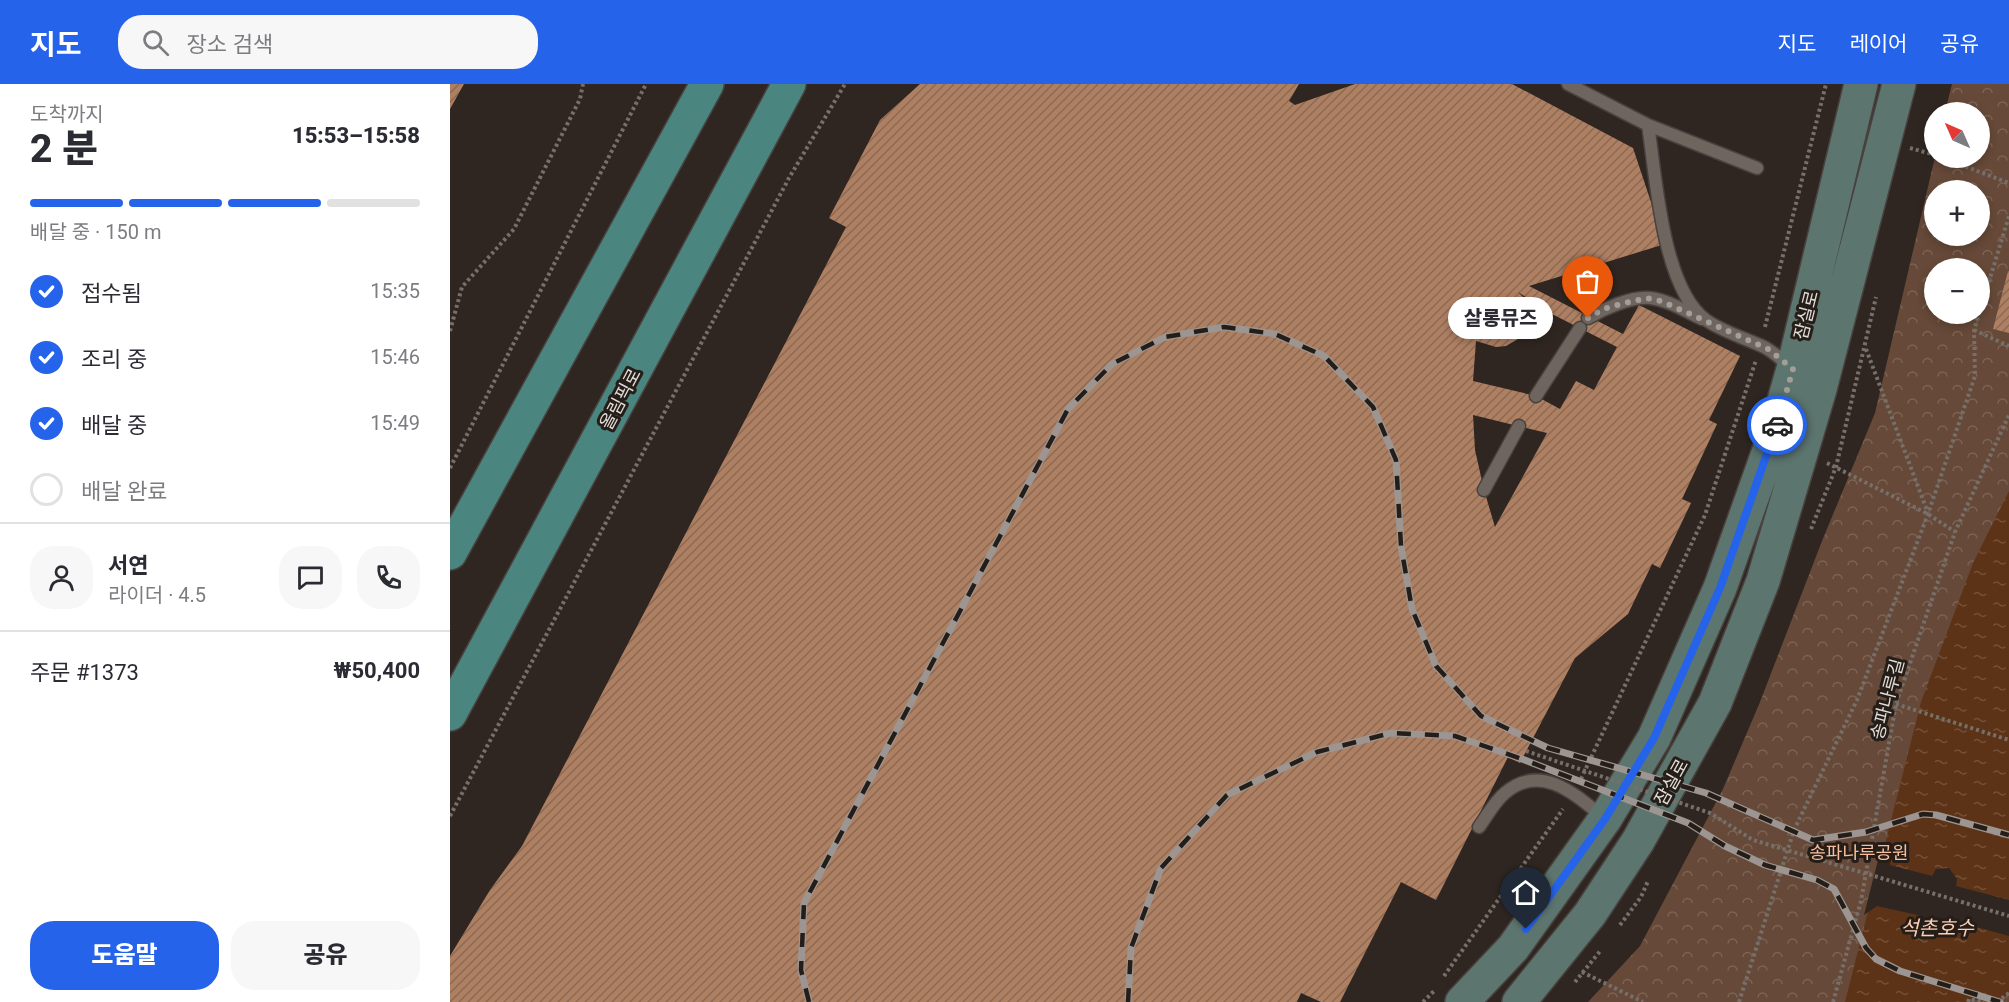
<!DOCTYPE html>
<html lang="ko">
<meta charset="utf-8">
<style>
body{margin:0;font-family:Roboto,"Noto Sans KR",sans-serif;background:#f7f7f7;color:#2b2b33;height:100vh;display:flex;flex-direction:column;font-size:22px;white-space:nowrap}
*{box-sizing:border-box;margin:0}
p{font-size:20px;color:#7c7c81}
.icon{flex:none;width:33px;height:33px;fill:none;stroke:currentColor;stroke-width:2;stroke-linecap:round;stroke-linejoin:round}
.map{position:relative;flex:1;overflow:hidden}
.drawer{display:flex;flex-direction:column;background:#fff;width:450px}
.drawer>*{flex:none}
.needle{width:39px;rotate:315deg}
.buttons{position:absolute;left:1474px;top:18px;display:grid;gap:12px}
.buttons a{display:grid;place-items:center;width:66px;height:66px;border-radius:50%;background:#fff;box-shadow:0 3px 9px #0003;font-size:30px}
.pin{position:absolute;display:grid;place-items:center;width:51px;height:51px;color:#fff;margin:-62px -26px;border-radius:50% 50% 50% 0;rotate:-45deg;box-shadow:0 0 6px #0007}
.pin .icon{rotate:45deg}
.courier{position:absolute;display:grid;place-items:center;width:60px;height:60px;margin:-30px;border:4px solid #2563eb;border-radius:50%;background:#fff;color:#222;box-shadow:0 2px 8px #0007}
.bubble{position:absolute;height:42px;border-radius:21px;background:#fff;box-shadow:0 3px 9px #0003;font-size:20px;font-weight:800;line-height:42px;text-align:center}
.headline em{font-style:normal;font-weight:800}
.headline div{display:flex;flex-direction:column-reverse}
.headline{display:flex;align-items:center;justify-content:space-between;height:102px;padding:0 30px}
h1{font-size:39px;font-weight:800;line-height:45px}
.bar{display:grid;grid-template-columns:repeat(4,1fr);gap:9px 6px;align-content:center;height:72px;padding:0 30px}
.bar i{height:8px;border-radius:4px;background:#e1e1e2}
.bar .current{background:#2563eb}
.bar p{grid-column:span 4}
.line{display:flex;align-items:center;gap:15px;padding:0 30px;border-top:2px solid #e1e1e2}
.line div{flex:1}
.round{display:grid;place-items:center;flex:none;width:63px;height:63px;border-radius:24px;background:#f7f7f7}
ol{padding:0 30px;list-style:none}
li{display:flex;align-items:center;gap:18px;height:66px}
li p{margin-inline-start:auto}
li .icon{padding:6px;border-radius:50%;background:#2563eb;color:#fff;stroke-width:4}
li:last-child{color:#7c7c81}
li i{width:33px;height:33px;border:3px solid #e1e1e2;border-radius:50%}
.action{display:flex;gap:12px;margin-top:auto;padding:12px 30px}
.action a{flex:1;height:69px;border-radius:24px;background:#2563eb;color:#fff;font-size:24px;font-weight:800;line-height:69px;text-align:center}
.action a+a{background:#f7f7f7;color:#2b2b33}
header{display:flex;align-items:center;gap:36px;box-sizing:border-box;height:84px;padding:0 30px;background:#2563eb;color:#fff}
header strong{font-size:28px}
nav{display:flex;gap:33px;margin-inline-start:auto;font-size:21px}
.search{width:420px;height:54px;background:#f7f7f7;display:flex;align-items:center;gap:15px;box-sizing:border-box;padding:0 21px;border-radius:24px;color:#7c7c81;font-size:22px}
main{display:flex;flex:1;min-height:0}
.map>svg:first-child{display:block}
.park{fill:url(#park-crowns);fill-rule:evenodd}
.water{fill:url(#water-ripples)}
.pier{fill:#2f2621}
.building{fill:url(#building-hatch);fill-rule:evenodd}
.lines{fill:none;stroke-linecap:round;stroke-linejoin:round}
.lane-casing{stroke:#48413d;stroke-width:15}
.secondary-casing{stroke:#48413d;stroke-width:36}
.primary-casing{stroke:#48413d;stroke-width:36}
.path{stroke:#766f6a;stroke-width:4;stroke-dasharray:3 3;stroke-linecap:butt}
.lane{stroke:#6f655f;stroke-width:12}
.secondary{stroke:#5d756f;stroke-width:33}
.primary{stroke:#4a857f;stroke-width:33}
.rail-casing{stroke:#9c9591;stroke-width:7}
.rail{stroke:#251d18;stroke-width:4.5;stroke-dasharray:14;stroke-linecap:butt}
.path-bridge{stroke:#766f6a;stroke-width:4;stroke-dasharray:3 3;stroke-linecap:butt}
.done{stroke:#a49e99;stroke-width:6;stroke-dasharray:0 10.8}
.route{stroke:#2563eb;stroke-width:8}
.labels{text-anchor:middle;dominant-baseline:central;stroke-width:6;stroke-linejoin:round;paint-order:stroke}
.street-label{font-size:18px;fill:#e3deda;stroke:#251d18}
.park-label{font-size:18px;fill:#f9be9b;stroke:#251d18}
.water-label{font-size:20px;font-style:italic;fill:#fbcfb5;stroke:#251d18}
</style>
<header>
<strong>지도</strong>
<div class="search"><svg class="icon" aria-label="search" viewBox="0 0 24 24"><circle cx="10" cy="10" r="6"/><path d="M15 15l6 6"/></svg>장소 검색</div>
<nav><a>지도</a><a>레이어</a><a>공유</a></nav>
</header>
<main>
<section class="drawer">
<div class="headline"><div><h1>2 분</h1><p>도착까지</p></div><em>15:53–15:58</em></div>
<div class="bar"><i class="current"></i><i class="current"></i><i class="current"></i><i></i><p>배달 중 · 150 m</p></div>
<ol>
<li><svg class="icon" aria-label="check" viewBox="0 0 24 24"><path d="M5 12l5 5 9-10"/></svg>접수됨<p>15:35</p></li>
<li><svg class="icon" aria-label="check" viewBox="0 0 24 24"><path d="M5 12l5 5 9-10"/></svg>조리 중<p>15:46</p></li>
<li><svg class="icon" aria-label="check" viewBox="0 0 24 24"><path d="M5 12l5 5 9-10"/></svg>배달 중<p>15:49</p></li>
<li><i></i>배달 완료</li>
</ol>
<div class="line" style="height:108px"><a class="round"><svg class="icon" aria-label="person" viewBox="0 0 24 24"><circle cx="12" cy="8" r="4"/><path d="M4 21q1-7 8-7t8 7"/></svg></a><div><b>서연</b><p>라이더 · 4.5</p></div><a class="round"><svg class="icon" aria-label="chat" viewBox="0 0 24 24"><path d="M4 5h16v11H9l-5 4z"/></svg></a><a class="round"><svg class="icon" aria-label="phone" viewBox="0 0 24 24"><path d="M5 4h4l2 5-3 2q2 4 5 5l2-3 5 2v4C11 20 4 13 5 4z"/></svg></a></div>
<div class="line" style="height:78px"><div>주문 #1373</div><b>₩50,400</b></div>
<div class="action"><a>도움말</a><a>공유</a></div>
</section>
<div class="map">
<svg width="1559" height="918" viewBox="0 0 1559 918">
<defs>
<pattern id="park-crowns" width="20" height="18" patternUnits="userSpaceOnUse" patternTransform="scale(1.5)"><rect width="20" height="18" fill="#664938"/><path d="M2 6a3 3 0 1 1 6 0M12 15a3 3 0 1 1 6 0" fill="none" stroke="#7c6354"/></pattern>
<pattern id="water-ripples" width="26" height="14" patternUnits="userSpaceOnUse" patternTransform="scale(1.5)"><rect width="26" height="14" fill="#5d3318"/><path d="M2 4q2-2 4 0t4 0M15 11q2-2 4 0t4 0" fill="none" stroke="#745039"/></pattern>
<pattern id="building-hatch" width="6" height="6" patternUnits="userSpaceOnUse" patternTransform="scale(1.5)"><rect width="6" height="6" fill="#af7f62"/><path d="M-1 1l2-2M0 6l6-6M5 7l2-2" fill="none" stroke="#8a6a56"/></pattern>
</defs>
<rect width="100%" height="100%" fill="#2f2621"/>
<!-- park -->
<path class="park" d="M1502,0H1559V918H1138L1190,862L1273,705L1310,618L1372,457L1425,329L1485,73L1530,74V28H1495ZM1485,106H1530V152H1485ZM1485,184H1530V230H1485Z"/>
<!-- water -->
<path class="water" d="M1559,407V909L1547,918L1519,915L1518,918H1395L1471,618L1523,479Z"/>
<!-- pier -->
<path class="pier" d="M1431,764H1435L1441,771L1440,781L1482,792L1486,785L1499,784L1507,795L1506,802L1559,816V852L1498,835L1491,844L1486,847L1479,846L1473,840L1472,832L1427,822L1414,831Z"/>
<!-- building -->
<path class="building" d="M0,0H14L0,25Z
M470,0H849L839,17L845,21L905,0H1062L1183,64L1215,160L1079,202L1173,250L1189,221L1290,272L1259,336L1267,340L1232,415L1241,419L1210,484L1202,480L1178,530L1125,574L1070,679L1058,673L986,816L951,798L890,918H871L851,909L847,918H0V872L40,806L72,762L396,143L379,134L430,36ZM1068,208L1100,229L1167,263L1144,306L1126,297L1110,325L1086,312L1023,297L1026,257L1046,263L1056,262L1068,255L1077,243L1079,228L1074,214ZM1023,331L1097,349L1045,443L1034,406L1025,366Z
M1558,187H1559V249L1543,245Z"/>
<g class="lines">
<!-- lane casing -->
<g class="lane-casing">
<path id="lane" d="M1118,0L1198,41L1307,84
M1198,41C1206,92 1212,204 1256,236C1271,247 1297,255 1314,263C1324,268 1332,276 1340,283
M1138,234C1153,225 1182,212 1200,214C1218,216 1235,227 1252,235
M1086,312L1130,244
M1034,406L1069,342
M1029,743C1037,732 1045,717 1055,709C1091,678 1126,711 1154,734"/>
</g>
<!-- secondary casing -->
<g class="secondary-casing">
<path id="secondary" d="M1012,918L1063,864L1155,735L1204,654L1270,504L1324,352L1343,285L1411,0
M1069,918L1140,830L1188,757L1265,619L1313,497L1352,366L1370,305L1449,0"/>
</g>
<!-- primary casing -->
<g class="primary-casing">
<path id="primary" d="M0,469L257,0
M0,630L339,0"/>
</g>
<!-- path -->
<path class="path" d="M1460,64L1485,71
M1493,74L1559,99
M1530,227L1559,132
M1315,243L1376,0
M1524,246L1559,262
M0,247L12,203L64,145L130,15L133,0
M1416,265L1478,429
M1377,379L1478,430L1505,448
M0,384L196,0
M1361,445L1386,383L1426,213
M1446,620L1559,656
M1131,695L1255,431L1306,276
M0,732L339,94L395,0
M1170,841L1191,813L1198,797
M1132,888L1193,918
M994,892L1113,725
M1125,898L1151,866
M973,918L985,906
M1289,918L1344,746L1407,616L1478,430L1525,292L1524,246L1529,230
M1383,918L1411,817L1446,620L1505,448L1559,331
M1518,918L1519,915L1534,918
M1547,918L1559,909"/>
<!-- lane -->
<use href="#lane" class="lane"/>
<!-- secondary -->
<use href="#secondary" class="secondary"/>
<!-- primary -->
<use href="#primary" class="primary"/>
<!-- rail casing -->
<g class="rail-casing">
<path id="rail" d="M359,918L351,886L354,819L618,325L662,280L715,253L774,243L825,250L874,272L923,323L946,376L951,462L962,525L986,582L1031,632L1098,664L1256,709L1363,756L1416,748L1473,730L1486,731L1559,751
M678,918L681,864L711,784L777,711L867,668L941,649L1005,652L1072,675L1238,739L1275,762L1315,781L1367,796L1384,805L1416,864L1426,875L1450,887L1550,918"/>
</g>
<!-- rail -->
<use href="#rail" class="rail"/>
<!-- path-bridge -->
<path class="path-bridge" d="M1076,667L1260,729L1303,756L1559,832"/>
</g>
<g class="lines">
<!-- done -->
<path class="done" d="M1138,234L1153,225L1175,219L1197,214L1211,217L1318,265L1343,285L1327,341"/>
<!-- route -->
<path class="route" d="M1076,845L1155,735L1204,654L1270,504L1327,341"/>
</g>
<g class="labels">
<!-- street labels -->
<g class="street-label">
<text transform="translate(1356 231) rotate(-76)">잠실로</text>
<text transform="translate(170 315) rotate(-62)">올림픽로</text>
<text transform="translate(1437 615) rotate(-75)">송파나루길</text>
<text transform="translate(1221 698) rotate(-61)">잠실로</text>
</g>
<!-- park labels -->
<g class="park-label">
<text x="1409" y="768">송파나루공원</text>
</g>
<!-- water labels -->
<g class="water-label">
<text x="1487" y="844">석촌호수</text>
</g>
</g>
</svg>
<div class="buttons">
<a><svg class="needle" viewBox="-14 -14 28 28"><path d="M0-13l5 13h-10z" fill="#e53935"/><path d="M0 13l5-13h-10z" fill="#7c7c81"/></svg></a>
<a>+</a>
<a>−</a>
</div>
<div class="pin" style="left:1138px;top:234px;background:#ea580c"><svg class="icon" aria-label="bag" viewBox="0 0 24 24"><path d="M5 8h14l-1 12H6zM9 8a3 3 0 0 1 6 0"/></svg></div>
<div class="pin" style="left:1076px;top:845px;background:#1f2937"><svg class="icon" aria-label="home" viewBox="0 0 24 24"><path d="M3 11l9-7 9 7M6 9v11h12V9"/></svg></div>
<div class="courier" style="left:1327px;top:341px"><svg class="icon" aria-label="car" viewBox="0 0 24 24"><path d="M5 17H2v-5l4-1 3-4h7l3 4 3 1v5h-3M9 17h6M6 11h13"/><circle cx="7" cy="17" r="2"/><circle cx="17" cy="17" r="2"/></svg></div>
<div class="bubble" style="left:998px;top:213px;width:105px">살롱뮤즈</div>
</div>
</main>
